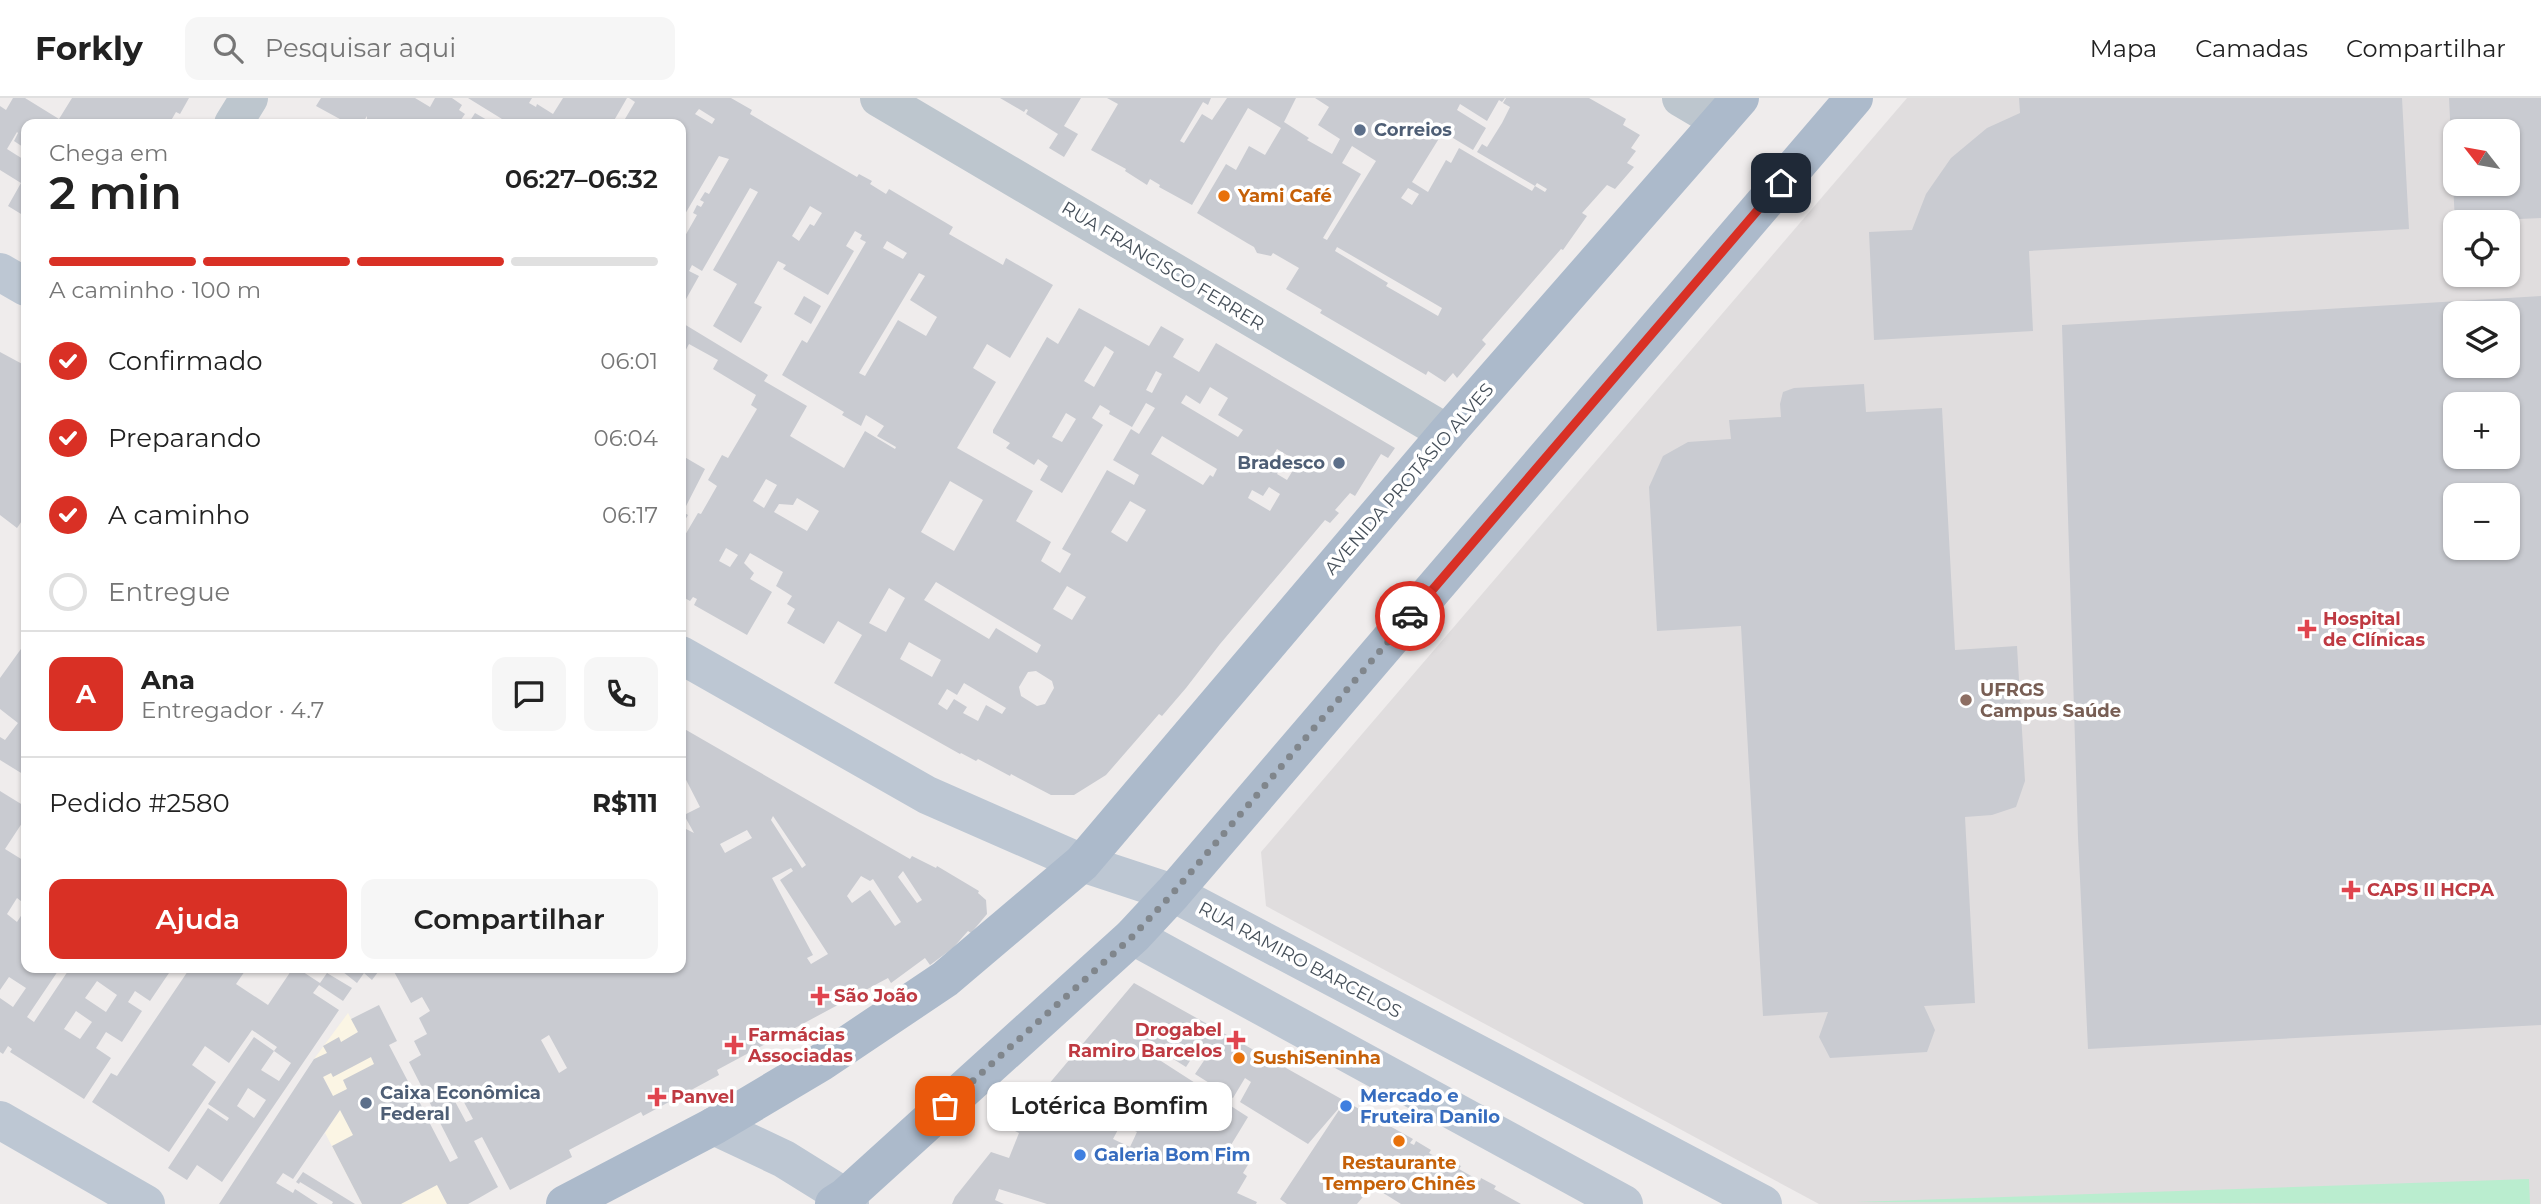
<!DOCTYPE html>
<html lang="pt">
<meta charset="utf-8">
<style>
body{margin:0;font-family:Montserrat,sans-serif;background:#f6f6f6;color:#222;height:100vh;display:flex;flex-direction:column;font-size:26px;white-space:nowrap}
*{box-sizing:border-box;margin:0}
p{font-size:23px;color:#767676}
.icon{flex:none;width:38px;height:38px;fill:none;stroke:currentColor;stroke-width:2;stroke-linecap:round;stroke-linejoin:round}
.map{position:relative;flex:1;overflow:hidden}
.drawer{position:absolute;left:21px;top:21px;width:665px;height:854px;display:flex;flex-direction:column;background:#fff;border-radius:14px;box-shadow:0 2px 5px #0004}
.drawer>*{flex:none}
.needle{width:46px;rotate:301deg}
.controls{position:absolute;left:2443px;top:21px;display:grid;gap:14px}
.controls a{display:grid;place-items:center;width:77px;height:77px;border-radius:14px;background:#fff;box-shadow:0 2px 5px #0004;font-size:35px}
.pin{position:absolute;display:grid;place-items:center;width:60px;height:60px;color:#fff;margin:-30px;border-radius:14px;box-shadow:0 4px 10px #0006}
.courier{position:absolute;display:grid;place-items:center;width:70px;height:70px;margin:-35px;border:5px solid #d93025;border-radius:50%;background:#fff;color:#222;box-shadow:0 2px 9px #0007}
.bubble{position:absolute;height:49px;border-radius:14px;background:#fff;box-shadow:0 2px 5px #0004;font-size:23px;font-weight:600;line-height:49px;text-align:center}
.overview em{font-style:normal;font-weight:600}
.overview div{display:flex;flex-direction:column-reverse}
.overview{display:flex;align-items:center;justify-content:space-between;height:119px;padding:0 28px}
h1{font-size:46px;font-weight:600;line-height:52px}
.bar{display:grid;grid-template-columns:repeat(4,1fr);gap:10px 7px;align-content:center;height:84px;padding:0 28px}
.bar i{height:9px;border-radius:5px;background:#e0e0e0}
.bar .on{background:#d93025}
.bar p{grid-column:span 4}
.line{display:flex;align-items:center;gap:18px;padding:0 28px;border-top:2px solid #e0e0e0}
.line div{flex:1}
.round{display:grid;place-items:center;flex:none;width:74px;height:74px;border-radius:14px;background:#f6f6f6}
ol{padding:0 28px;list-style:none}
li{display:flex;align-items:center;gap:21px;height:77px}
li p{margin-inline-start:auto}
li .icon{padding:7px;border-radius:50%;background:#d93025;color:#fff;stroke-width:4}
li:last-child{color:#767676}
li i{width:38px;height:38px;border:4px solid #e0e0e0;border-radius:50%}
.button{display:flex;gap:14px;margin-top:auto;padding:14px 28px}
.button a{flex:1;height:80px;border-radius:14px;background:#d93025;color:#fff;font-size:28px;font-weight:600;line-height:80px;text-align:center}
.button a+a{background:#f6f6f6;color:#222}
header{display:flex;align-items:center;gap:42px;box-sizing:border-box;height:98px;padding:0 35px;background:#fff;border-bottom:2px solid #e0e0e0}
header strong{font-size:33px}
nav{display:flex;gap:38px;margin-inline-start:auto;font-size:24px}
.search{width:490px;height:63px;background:#f6f6f6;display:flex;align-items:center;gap:18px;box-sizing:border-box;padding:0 24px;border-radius:14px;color:#767676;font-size:26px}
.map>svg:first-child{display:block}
.commercial{fill:#fbf5e4}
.education{fill:#e0ddde;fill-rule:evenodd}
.green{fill:#baedcf}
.building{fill:#c9cbd1;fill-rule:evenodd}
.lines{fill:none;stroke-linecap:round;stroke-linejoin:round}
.street{stroke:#bdc6ce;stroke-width:38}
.secondary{stroke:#bdc7d3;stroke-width:38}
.primary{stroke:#acbacb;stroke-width:38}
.done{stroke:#80868c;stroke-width:7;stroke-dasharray:0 12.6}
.route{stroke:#d93025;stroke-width:9}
.service-dot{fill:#5c6f8a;stroke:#fff;stroke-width:2.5}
.food-dot{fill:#e8710a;stroke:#fff;stroke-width:2.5}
.health-dot{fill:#e0444e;stroke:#fff;stroke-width:2.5}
.education-dot{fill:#8d6e63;stroke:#fff;stroke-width:2.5}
.shop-dot{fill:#3f7fe0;stroke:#fff;stroke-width:2.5}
.labels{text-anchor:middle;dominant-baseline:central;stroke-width:7;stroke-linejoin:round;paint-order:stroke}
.service-label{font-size:18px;font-weight:bold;fill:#4e5e75;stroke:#fff;text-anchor:start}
.food-label{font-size:18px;font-weight:bold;fill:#c56008;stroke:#fff;text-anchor:start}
.street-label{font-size:18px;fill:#454f59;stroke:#fff}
.health-label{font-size:18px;font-weight:bold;fill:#be3a42;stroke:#fff;text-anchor:start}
.education-label{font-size:18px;font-weight:bold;fill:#785e54;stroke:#fff;text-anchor:start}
.shop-label{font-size:18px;font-weight:bold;fill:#366cbe;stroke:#fff;text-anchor:start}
</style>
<header>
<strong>Forkly</strong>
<div class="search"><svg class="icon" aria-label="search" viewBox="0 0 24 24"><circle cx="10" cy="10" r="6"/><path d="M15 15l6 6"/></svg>Pesquisar aqui</div>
<nav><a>Mapa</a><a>Camadas</a><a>Compartilhar</a></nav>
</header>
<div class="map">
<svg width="2541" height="1106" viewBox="0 0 2541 1106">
<rect width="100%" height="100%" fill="#efecec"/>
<!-- commercial -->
<path class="commercial" d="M348,915L447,1106H362L325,1035L340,1012L314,961Z"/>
<!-- education -->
<path class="education" d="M1907,0H2541V1106H1819L1266,808L1261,754ZM2455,33H2508V86H2455ZM2455,124H2508V177H2455ZM2455,215H2508V268H2455ZM2455,306H2508V359H2455ZM2455,397H2508V450H2455Z"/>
<!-- green -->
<path class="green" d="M2529,1081L2530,1106L1856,1104Z"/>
<!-- building -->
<path class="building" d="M13,0H25L59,21L72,0H189L180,16L176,14L169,26H26V51L14,43L18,35L17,34L7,51L26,63V119L8,108L21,85L0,72V8L6,12Z
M321,0H415L430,9L435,0H452L462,7L459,12L465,16L458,26H374L367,21V18L362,26H349L316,8Z
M468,0H532L529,5L536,9L537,6L553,16L563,0H627L612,26H531L527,24L526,26H499L502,21Z
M629,0H731L752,12L750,16L814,54L857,79L859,76L872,83L870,86L886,96L889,91L953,129L949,136L1003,167L1006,160L1053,187L1010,260L987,246L973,270L996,284L957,350L1033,393L1016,423L1051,444L1041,463L1060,475L1071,456L1062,451L1107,372L1134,387L1139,377L1113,362L1131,331L1139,336L1155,310L1146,305L1132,329L1109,316L1110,313L1100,307L1092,320L1103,327L1062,395L1040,382L1048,368L1038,361L1034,367L1006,350L1010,345L993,335V332L1047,239L1058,246L1079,210L1149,248L1161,228L1184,241L1173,259L1199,274L1216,245L1395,350L1388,360L1381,356L1355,398L1350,395L1335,412L1339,415L1330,425L1325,422L1220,546L1186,590L1162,618L1159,616L1106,677L1074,697H1051L1011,676L1010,678L978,661L976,663L961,655L960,656L834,585L862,537L838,523L824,546L787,525L795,511L787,506L792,498L776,488L783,474L750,455L744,465L754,475L750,481L772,494L747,537L694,507L697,501L693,499L690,503L681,498V444L698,415L701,416L717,388L708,382L722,357L728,360L757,311L751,307L756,297L713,271L718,262L689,246L681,261V232L684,226L768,277L764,283L807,308L790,338L844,370L865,333L895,351L896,349L877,338L884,328L866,317L861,328L842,317L844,314L782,277L802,242L807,245L866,144L860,141L862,137L855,133L846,148L854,153L828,197L783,171L786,167L778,163L754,205L762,209L741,245L713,228L737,186L713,172L758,94L750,90L702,173L692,167L689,173L699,178L681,210V145L697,117L693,115L697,107L701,109L704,104L700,102L705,94L709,96L729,61L719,58L681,123V26H665L660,22L658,26H622L635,4ZM699,11L715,21L712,26L695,16ZM810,108L822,115L814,128L810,126L799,143L792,138ZM887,143L907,155L903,161L883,150ZM919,175L925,178L910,202L937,219L926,238L898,222L865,278L859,275ZM1105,248L1114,254L1094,289L1084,283ZM1156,273L1162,276L1152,295L1146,292ZM1210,289L1228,300L1218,317L1243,332L1238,339L1181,305L1186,297L1200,306ZM1066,315L1076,321L1062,344L1052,339ZM1162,338L1217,371L1213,379L1210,377L1203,387L1151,356ZM1277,351L1298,364L1287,382L1277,376L1282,367L1271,361ZM766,381L777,387L764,410L753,403ZM950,383L983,402L954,453L921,434ZM1269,389L1280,396L1270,413L1248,400L1252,392L1263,398ZM797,400L819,413L807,433L774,414L779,406L793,407ZM1130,403L1146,412L1127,444L1111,434ZM726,450L738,457L730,469L719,463ZM936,484L1041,547L1037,555L996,530L989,541L924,502ZM1067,488L1086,499L1072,522L1053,511ZM889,490L905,500L886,534L869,525ZM909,544L941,562L932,579L900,561ZM1036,573L1052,583L1054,590L1045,606L1037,608L1021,598L1019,589L1028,574ZM964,585L1006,610L1002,616L986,607L978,623L963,615L967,609L954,601L947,612L938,606L947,591L957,597Z
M1000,0H1081L1064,28L1078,36L1064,59L1049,50L1058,36L1026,16L1028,12L1026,11L1024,14Z
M1107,0H1211L1208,7L1203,4L1180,43L1184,45L1202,16L1212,22L1227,0H1296L1284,24L1309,40L1307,42L1332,56L1340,41L1318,27L1329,9L1315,0H1505L1502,4L1499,2L1487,23L1460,6L1457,12L1486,30L1473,52L1443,34L1412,84L1428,94L1446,62L1451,65L1459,50L1532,93L1535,88L1545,94L1547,91L1537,85L1535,88L1477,54L1482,46L1487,49L1502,25L1510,9L1503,5L1506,0H1589L1626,21L1623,27L1640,37L1631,50L1636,53L1627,65L1634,69L1615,91L1607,87L1582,115L1587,118L1563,152L1561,151L1482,242L1486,246L1457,280L1453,275L1445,284L1428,273L1426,277L1320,215L1322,212L1286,191L1299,170L1273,155L1271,158L1257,155L1254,149L1247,145L1197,115L1226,66L1236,72L1249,48L1265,57L1281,30L1248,10L1192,107L1159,89L1160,87L1150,81L1147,87L1125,73L1126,71L1091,52L1118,6ZM1352,48L1376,63L1327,142L1323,140L1361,76L1342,65ZM1408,90L1419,96L1412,107L1401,100ZM1337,149L1442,210L1438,218L1386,188L1388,185L1335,153Z
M2019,0H2402L2409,131L2029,153L2033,233L1874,242L1869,134L1912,132L1926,96L1951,60L1987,30L2020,15Z
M2449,0H2541V120L2455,124L2453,86H2508V33H2455V84H2453Z
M475,15L494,26H468Z
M804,198L821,208L811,226L794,216Z
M2541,198V927L2088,951L2078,739L2062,227ZM2455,215H2508V268H2455ZM2455,306H2508V359H2455ZM2455,397H2508V450H2455Z
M0,254L26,268V371L21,379L26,382V417L17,430L0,417Z
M1864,286L1866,314L1942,310L1955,552L2017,548L2025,683L2016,709L1992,717L1965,719L1975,905L1924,908L1935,932L1927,954L1830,960L1819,939L1828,914L1763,918L1741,528L1657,533L1649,389L1663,358L1688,344L1731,341L1729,322L1781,319L1780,306L1783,294L1794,290Z
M681,357L705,371L683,414L688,417L681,429Z
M26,544V678L0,662V639L5,642L18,625L0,611V580Z
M681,629L910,761L912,758L936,770L937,768L979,793L978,795L986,802L987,816L971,835L968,833L953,850L930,867L925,860L891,885L888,880L717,972L719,977L643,1018L641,1014L569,1052L572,1059L510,1092L482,1039L474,1043L498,1089L479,1100L468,1106H447L437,1087L401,1106H362L332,1048L353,1037L340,1012L293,1081L283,1075L276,1085L293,1095L295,1091L318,1106H219L314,961L327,955L323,948L339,939L341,944L358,934L351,921L379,907L397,943L389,947L414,995L419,992L423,999L418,1001L424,1013L429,1010L433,1017L427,1020L450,1064L458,1060L409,964L421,957L414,943L427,936L419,920L430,913L422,899L411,905L392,870H681V732L686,731L694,735L684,717L700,709L681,672ZM773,718L806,767L802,770L771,722ZM747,732L752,740L725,755L720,746ZM791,770L793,773L780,782L828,856L811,866L807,860L813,857L772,780ZM903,773L922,802L917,805L898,779ZM861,778L870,783L873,781L901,824L895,828L870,792L852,805L847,798ZM549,937L567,970L559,975L541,942ZM371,959L374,966L343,982L347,991L333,998L323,979L331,975L333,979ZM458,993L473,1021L466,1024L451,996Z
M0,693L26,709V719L5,751L26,764V807L17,800L7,816L17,824L26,810V854L23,858L26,860V870H60L27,919L34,924L70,870H168L171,872L150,903L135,893L128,904L142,913L122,944L106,934L96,950L111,960L84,1001L10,954L12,951L8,948L3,956L0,954V900L13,909L26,890L9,879L0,892ZM97,883L117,897L106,914L85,900ZM76,913L92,924L80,941L64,931Z
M190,870H247L236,886L268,907L293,870H297L320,885L327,875L352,890L343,903L319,887L313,895L339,912L222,1084L197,1067L187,1082L168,1070L208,1010L227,1023L229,1020L208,1006L254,939L274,953L277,949L252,932L229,965L205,948L192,967L216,984L169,1054L92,1004L111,975L117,978ZM274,953L291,965L279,983L261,972ZM248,990L266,1002L254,1020L237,1008Z
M338,870H381L372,882L364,875L357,885Z
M1134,885L1345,1003L1308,1046L1240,1004L1251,984L1245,980L1233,1000L1195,976L1205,961L1195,955L1186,969L1151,947L1147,954L1248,1019L1231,1047L1252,1060L1243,1075L1247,1078L1237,1095L1257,1104L1256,1106H1047L999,1091L995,1102L1004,1106H952L955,1099L991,1054L1009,1060L1019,1035L1011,1031ZM1141,992L1156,1001L1149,1014L1134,1005ZM1121,1026L1137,1034L1130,1049L1113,1041Z
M1345,1003L1413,1041L1410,1045L1414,1047L1416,1043L1431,1052L1429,1055L1447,1065L1449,1062L1461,1068L1459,1071L1480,1083L1481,1080L1496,1088L1494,1091L1521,1106H1401L1372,1088L1357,1106H1287L1280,1101Z
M303,1074L355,1106H332L333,1104L300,1084L299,1086L296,1084Z"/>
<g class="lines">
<!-- street -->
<path class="street" d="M879,0L1447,335
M1681,0L1720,23
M233,26L249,0"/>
<!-- secondary -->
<path class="secondary" d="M0,174L26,189
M681,557L927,697L1082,765L1173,795L1763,1106
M1133,838L1624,1106
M0,1022L146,1106
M714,1028L784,1061L845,1099L850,1106"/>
<!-- primary -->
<path class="primary" d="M565,1106L714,1028L820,965L945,881L1082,765L1447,335L1740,0
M834,1106L845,1099L1133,838L1173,795L1854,0"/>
</g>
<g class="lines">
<!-- done -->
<path class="done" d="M945,1008L1133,838L1173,795L1410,518"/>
<!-- route -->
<path class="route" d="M1410,518L1781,85"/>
</g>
<!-- markers -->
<g class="service-dot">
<circle cx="1360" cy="32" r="7"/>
<circle cx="1339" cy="365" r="7"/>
<circle cx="366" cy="1005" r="7"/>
</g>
<g class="food-dot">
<circle cx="1224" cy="98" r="7"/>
<circle cx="1239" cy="960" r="7"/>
<circle cx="1399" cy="1043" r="7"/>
</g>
<g class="health-dot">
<path d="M2303.5 520.5h7v7h7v7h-7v7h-7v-7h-7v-7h7z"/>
<path d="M2347.5 781.5h7v7h7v7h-7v7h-7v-7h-7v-7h7z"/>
<path d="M816.5 887.5h7v7h7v7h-7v7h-7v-7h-7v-7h7z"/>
<path d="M1232.5 931.5h7v7h7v7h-7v7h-7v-7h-7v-7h7z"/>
<path d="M730.5 936.5h7v7h7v7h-7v7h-7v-7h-7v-7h7z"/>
<path d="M653.5 988.5h7v7h7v7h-7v7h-7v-7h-7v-7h7z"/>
</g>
<circle class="education-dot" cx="1966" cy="602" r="7"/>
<g class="shop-dot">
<circle cx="1346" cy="1008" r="7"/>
<circle cx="1080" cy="1057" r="7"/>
</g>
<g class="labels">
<!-- service labels -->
<g class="service-label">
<text x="1374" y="32">Correios</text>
<text x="1325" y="365" text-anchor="end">Bradesco</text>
<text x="380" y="995">Caixa Econômica<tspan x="380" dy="21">Federal</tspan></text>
</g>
<!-- food labels -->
<g class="food-label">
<text x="1238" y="98">Yami Café</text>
<text x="1253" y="960">SushiSeninha</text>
<text x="1399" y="1065" text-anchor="middle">Restaurante<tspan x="1399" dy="21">Tempero Chinês</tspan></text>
</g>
<!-- street labels -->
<g class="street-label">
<text transform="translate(1163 168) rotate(31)">RUA FRANCISCO FERRER</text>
<text transform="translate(1409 381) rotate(-49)">AVENIDA PROTÁSIO ALVES</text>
<text transform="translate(1300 862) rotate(28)">RUA RAMIRO BARCELOS</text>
</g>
<!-- health labels -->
<g class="health-label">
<text x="2323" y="521">Hospital<tspan x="2323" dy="21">de Clínicas</tspan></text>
<text x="2367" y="792">CAPS II HCPA</text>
<text x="834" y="898">São João</text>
<text x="1222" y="932" text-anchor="end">Drogabel<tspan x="1222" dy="21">Ramiro Barcelos</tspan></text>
<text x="748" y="937">Farmácias<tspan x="748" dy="21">Associadas</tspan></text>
<text x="671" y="999">Panvel</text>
</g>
<!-- education labels -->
<g class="education-label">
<text x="1980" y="592">UFRGS<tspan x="1980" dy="21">Campus Saúde</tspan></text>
</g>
<!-- shop labels -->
<g class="shop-label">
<text x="1360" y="998">Mercado e<tspan x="1360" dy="21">Fruteira Danilo</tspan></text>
<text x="1094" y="1057">Galeria Bom Fim</text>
</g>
</g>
</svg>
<div class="controls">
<a><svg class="needle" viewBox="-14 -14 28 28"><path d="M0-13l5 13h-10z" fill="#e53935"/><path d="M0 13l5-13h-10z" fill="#767676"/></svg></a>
<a><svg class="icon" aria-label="locate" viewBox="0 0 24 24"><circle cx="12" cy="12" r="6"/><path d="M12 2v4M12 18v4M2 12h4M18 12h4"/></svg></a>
<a><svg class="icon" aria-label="layers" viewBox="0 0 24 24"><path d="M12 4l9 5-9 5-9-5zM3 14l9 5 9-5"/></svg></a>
<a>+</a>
<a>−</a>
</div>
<div class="pin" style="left:945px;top:1008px;background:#ea580c"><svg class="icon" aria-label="bag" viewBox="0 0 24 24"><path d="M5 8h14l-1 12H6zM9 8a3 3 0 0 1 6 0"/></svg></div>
<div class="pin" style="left:1781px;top:85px;background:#1f2937"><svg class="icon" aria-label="home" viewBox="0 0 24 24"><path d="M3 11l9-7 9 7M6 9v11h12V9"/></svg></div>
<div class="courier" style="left:1410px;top:518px"><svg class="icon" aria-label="car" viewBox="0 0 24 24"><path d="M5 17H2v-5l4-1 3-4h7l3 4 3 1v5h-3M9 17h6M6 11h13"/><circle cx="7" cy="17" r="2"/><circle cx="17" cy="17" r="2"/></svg></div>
<div class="bubble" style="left:987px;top:984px;width:245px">Lotérica Bomfim</div>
<section class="drawer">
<div class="overview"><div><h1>2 min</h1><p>Chega em</p></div><em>06:27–06:32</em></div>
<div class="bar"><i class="on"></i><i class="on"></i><i class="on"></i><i></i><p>A caminho · 100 m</p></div>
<ol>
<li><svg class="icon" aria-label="check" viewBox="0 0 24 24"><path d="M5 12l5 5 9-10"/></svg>Confirmado<p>06:01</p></li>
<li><svg class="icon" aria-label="check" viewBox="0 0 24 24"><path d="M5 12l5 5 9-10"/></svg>Preparando<p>06:04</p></li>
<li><svg class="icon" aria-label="check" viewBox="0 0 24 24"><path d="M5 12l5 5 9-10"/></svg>A caminho<p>06:17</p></li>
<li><i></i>Entregue</li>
</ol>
<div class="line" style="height:126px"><b class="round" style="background:#d93025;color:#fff">A</b><div><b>Ana</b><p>Entregador · 4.7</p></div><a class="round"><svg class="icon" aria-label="chat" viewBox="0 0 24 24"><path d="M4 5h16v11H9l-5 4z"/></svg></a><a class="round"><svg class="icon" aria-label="phone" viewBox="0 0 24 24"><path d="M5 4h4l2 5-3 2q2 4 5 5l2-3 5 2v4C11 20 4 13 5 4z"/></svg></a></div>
<div class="line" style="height:91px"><div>Pedido #2580</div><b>R$111</b></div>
<div class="button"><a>Ajuda</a><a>Compartilhar</a></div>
</section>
</div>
